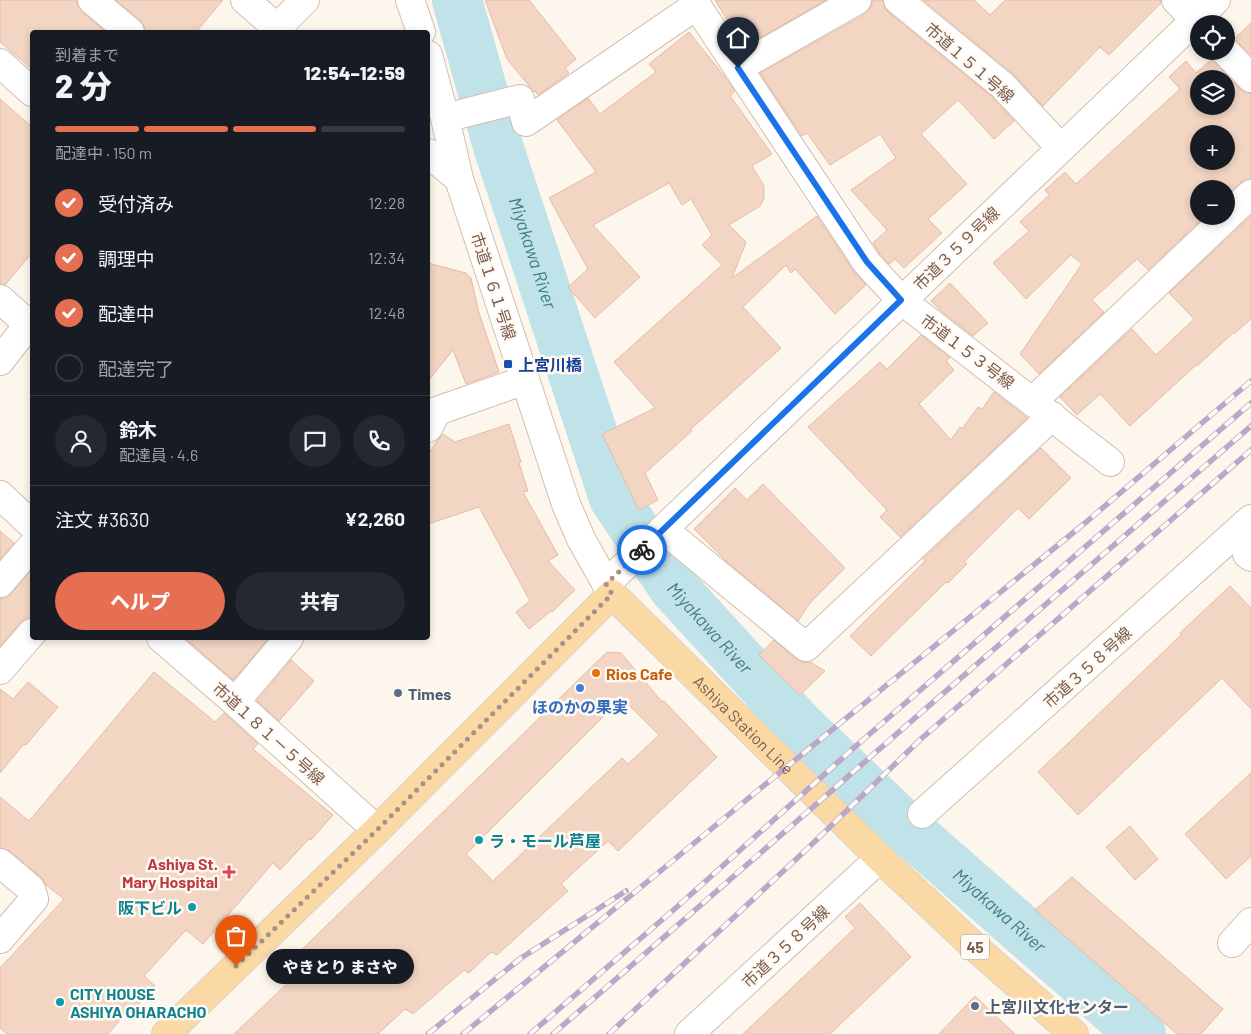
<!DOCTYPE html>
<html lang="ja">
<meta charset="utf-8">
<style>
body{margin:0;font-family:Barlow,"Noto Sans JP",sans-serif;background:#242831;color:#f1f3f6;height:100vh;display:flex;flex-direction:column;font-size:19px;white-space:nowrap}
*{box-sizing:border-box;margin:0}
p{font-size:16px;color:#9ea1a6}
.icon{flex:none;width:28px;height:28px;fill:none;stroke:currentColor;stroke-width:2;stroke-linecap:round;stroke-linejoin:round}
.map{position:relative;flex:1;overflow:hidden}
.sheet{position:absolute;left:30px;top:30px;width:400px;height:610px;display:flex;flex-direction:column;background:#171b24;border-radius:5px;box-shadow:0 2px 8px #0003}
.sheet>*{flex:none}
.controls{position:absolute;left:1190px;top:15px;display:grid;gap:10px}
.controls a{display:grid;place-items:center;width:45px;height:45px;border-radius:50%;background:#171b24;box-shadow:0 2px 8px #0003;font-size:25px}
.pin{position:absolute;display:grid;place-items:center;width:42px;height:42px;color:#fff;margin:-51px -21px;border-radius:50% 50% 50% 0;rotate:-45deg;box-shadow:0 0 5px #0007}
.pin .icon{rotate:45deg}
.courier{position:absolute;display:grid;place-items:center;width:50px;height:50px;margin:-25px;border:4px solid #1a73e8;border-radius:50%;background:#fff;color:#222;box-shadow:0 1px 6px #0007}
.bubble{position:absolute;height:35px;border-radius:18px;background:#171b24;box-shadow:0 2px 8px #0003;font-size:16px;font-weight:800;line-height:35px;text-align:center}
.head em{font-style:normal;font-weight:800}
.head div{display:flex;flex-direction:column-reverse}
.head{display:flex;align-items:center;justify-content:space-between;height:85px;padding:0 25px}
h1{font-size:32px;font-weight:800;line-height:38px}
.bar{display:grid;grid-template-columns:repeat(4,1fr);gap:8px 5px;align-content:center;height:60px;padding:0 25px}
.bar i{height:6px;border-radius:4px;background:#363941}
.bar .selected{background:#e76f51}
.bar p{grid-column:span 4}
.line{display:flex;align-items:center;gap:12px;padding:0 25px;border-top:1px solid #363941}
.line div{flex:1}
.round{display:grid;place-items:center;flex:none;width:52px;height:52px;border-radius:26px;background:#242831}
ol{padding:0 25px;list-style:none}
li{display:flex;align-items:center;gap:15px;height:55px}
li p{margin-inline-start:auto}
li .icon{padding:5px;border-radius:50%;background:#e76f51;color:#fff;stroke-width:4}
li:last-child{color:#9ea1a6}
li i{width:28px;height:28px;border:2px solid #363941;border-radius:50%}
.cta{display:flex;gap:10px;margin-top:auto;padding:10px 25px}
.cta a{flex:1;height:58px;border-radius:30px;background:#e76f51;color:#fff;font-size:20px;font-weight:800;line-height:58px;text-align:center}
.cta a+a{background:#242831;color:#f1f3f6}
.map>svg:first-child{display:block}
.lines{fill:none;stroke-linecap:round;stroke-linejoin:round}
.river{stroke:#bfe3e8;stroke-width:50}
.building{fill:#f3d5c3;stroke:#e6bba3;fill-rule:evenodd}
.minor-casing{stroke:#d1beb0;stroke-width:30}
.major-casing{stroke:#dad1cd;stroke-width:30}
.minor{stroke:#fff;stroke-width:28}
.major{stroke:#fbd9a5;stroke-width:28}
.rail-casing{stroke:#b9a8c9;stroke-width:5.5}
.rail{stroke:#fffaf3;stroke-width:4;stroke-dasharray:11;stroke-linecap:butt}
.done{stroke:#a89285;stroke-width:5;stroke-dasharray:0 9}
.route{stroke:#1a73e8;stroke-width:6}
.transit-dot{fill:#1a4fb4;stroke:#fffaf3;stroke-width:2}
.food-dot{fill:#e8710a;stroke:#fffaf3;stroke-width:2}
.shop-dot{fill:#3f7fe0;stroke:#fffaf3;stroke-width:2}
.service-dot{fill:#5c6f8a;stroke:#fffaf3;stroke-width:2}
.culture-dot{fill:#0f9aa8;stroke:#fffaf3;stroke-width:2}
.health-dot{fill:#e0444e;stroke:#fffaf3;stroke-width:2}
.labels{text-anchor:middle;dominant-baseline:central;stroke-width:5;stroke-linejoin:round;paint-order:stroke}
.shield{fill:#fffaf3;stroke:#a28b7f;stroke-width:1}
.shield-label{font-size:15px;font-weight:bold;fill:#7a5c4d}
.street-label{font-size:16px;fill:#7a5c4d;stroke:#fffaf3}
.transit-label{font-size:16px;font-weight:bold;fill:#164399;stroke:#fffaf3;text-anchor:start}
.food-label{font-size:16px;font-weight:bold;fill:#c56008;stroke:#fffaf3;text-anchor:start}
.service-label{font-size:16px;font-weight:bold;fill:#4e5e75;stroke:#fffaf3;text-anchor:start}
.shop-label{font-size:16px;font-weight:bold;fill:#366cbe;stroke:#fffaf3}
.culture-label{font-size:16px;font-weight:bold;fill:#0d838f;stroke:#fffaf3;text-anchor:start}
.health-label{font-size:16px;font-weight:bold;fill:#be3a42;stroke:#fffaf3;text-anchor:end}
.water-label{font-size:18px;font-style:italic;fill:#437c86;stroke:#fffaf3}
</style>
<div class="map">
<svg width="1251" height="1034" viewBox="0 0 1251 1034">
<rect width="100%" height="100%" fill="#fdf6ec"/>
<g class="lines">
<!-- river -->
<path class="river" id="s1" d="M457,0L498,146L614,498L673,587L799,725L914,835L1141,1034"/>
</g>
<!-- building -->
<path class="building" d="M0,0H77L78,6L82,12L106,32H32V69L0,42Z
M116,0H223L196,32H145L144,26L140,20Z
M485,0H529L576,59L565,68L569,73L538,95L535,91L534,92L507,59Z
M715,0H826L744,47Z
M873,0H883L884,6L888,12L991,96L1014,121L994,139L958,100L921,134L967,184L928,219L942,233L904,268L895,259L889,264L879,253L873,243L887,230L851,190L896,158L880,134L830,165L807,133L802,136L760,73L865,14L871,7Z
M923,0H974L990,15L1005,0H1161V3L1109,55L1100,47L1043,106L1012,73Z
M1251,23V55L1234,39Z
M689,32L724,76L735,91L730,96L772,154L752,166L764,186V198L760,206L729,225L746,242L732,278L817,216L854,272L866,285L835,314L795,269L791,273L786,265L743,307L781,348L690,430L692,431L645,473L658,500L639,510L602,434L655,408L614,362L722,265L702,245L712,235L691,199L682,205L669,183L593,225L640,277L595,318L568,287L588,269L549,198L596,172L557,120L588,98L600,114L656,72L649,64Z
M1212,59L1240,89L1246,93H1251V179L1241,182L1226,196V189H1199V216H1205L1148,270L1137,259L1092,300L1104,312L1039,374L1020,354L1082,264L1071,255L1026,299L993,263L1029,231L1020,222L1049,195L1045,190L1065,172L1076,184L1180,89L1169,77L1186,61L1196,73ZM1199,79H1226V106H1199ZM1199,134H1226V161H1199Z
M0,99L32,127V253L5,285L0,284Z
M1251,216V319L1234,334L1233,333L1197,366L1196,365L1130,426L1100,394L1077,415L1060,397L1132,329L1156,355L1194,319L1169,293Z
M428,263L466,273L471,278L479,313L499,372L466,384L453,350L428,381Z
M950,283L988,323L973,336L941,311L931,301Z
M921,335L950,358L946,361L954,370L919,404L951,440L960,427L962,429L978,407L982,409L994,392L1027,418L900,537L880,517L887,510L808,427L880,362L887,369Z
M509,424L521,462L519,463L528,491L523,492L558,555L548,561L575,590L552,612L551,611L529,629L516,612L530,601L479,507L428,524V455L437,441L443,434L455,442Z
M1041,448L1071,478L1029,519L1018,508L964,562L967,564L948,583L946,582L871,656L850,636L925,561L923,559Z
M763,484L845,568L810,603L798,621L726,561L694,529L735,488L747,500Z
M0,531L14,543L0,559Z
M32,569V618H26L21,622L0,646V598H6L11,594Z
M1230,586L1251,608V709L1222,678L1078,815L1038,772L1181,635L1180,633Z
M185,638H264L267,640L233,680Z
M774,640L796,659L803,662H810L825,671L800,695L759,655Z
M607,652L621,653L662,702L664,701L717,757L618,851L608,841L561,884L568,891L497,955L491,952L469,973L464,970L413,1014L405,1009L378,1034H234L290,981L280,971ZM622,698L659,735L628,764L622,758L493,881L466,854Z
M291,660L314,681L279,721L257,701Z
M154,672L215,722L224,713L258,744L253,749L333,815L311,840L310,838L280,870L273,863L203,944L186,930L144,976L155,986L136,1007L133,1005L108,1034H7L0,1028V968L64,899L46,885L41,877L10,851L0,848V797L29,821Z
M28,682L58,707L26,745L24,744L0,773V689L13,699Z
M1251,773V856L1226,879L1185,834Z
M1130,826L1158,859L1135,880L1106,847Z
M1072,877L1223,1009L1201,1034H1177L1035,910Z
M860,903L911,957L830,1034H743L855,928L845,917Z
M975,996L996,1016L1015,1034H939Z"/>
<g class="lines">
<!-- minor casing -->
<g class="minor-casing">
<path id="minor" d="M92,0L130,32
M245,0L277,28
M410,0L421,32
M693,0L867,263L901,300L1110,462
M898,0L1002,85L1061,148
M1176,0L1199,24
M273,32L305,0
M1225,51L1251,78
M428,55L445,118L459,179L566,504L581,539L612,594
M0,63L32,92
M738,68L857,0
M445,118L520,99L526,122L697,5
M428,153L459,179
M0,299L29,325
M0,361L32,320
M1033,401L1251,194
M428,428L437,411L525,380
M0,495L32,525
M1245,524L1247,554L1251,557
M663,529L806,647L1052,416
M0,583L32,546
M606,584L1216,0
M161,638L235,702L377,830
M0,670L32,633
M235,702L289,638
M922,814L1251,519
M0,863L31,889L34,899L0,939
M1232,943L1251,922
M689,1034L880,858"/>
</g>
<!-- major casing -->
<g class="major-casing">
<g id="major">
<path id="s2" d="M166,1034L377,830L612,594L880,858L978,950L1074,1034"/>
</g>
</g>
<!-- minor -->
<use href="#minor" class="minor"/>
<!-- major -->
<use href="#major" class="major"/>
<!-- rail casing -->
<g class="rail-casing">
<path id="rail" d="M428,1034L521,958L626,891
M463,1034L756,792L1085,523L1251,381
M530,1034L678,906L857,745L1251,403
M553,1034C785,831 1018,628 1251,426
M609,1034L808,848L922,738L1251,450"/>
</g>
<!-- rail -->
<use href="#rail" class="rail"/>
</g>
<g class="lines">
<!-- done -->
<path class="done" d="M236,966L377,830L612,594L606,584L642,550"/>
<!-- route -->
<path class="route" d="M642,550L901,300L867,262L738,68"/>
</g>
<!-- markers -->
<rect class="transit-dot" x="503" y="359" width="10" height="10" rx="2.5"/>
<circle class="food-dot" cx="596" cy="673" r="5"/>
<circle class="shop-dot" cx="580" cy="688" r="5"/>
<g class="service-dot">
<circle cx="398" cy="693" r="5"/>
<circle cx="975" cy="1006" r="5"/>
</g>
<g class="culture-dot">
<circle cx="479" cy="840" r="5"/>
<circle cx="192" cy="907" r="5"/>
<circle cx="60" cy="1002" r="5"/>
</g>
<path class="health-dot" d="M226.5 864.5h5v5h5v5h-5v5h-5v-5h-5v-5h5z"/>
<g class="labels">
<!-- shield labels -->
<rect class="shield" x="961" y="934.5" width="28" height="25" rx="4"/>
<g class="shield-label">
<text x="975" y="947">45</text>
</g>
<!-- street labels -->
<g class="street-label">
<text transform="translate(970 62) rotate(41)">市道１５１号線</text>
<text transform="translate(956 248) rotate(-44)">市道３５９号線</text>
<text transform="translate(494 286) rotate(72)">市道１６１号線</text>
<text transform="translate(968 351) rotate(37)">市道１５３号線</text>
<text transform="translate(1087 667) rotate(-42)">市道３５８号線</text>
<text stroke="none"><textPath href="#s2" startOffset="812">Ashiya Station Line</textPath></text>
<text transform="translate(269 733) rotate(42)">市道１８１－５号線</text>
<text transform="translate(785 946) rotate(-43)">市道３５８号線</text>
</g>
<!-- transit labels -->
<g class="transit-label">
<text x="518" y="364">上宮川橋</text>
</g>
<!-- food labels -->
<g class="food-label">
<text x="606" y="673">Rios Cafe</text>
</g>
<!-- service labels -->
<g class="service-label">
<text x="408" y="693">Times</text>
<text x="985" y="1006">上宮川文化センター</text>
</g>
<!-- shop labels -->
<g class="shop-label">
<text x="580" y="706">ほのかの果実</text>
</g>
<!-- culture labels -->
<g class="culture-label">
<text x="489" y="840">ラ・モール芦屋</text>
<text x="182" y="907" text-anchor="end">阪下ビル</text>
<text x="70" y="993">CITY HOUSE<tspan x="70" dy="18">ASHIYA OHARACHO</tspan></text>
</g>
<!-- health labels -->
<g class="health-label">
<text x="218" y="863">Ashiya St.<tspan x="218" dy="18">Mary Hospital</tspan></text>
</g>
<!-- water labels -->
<g class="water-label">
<text stroke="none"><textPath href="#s1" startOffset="264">Miyakawa River</textPath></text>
<text stroke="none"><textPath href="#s1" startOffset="684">Miyakawa River</textPath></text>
<text stroke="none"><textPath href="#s1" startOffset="1089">Miyakawa River</textPath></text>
</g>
</g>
</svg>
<div class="controls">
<a><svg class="icon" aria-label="locate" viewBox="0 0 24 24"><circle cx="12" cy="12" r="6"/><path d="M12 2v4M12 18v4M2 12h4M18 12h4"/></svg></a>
<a><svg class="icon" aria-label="layers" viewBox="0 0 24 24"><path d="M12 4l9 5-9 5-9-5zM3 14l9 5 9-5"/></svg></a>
<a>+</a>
<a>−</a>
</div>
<div class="pin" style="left:236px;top:966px;background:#ea580c"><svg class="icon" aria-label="bag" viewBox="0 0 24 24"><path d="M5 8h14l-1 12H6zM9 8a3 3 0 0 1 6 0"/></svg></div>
<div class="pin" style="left:738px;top:68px;background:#1f2937"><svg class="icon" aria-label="home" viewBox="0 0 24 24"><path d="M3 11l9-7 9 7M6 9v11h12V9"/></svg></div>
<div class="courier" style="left:642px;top:550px"><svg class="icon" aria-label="bike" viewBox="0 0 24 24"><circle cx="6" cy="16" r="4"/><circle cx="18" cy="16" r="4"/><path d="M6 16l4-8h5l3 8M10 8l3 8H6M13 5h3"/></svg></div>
<div class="bubble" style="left:266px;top:949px;width:148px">やきとり まさや</div>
<section class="sheet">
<div class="head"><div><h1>2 分</h1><p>到着まで</p></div><em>12:54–12:59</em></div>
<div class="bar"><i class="selected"></i><i class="selected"></i><i class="selected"></i><i></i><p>配達中 · 150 m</p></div>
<ol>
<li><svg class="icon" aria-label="check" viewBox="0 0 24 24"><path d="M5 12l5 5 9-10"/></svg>受付済み<p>12:28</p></li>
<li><svg class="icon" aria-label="check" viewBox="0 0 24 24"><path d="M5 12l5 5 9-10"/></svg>調理中<p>12:34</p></li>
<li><svg class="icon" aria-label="check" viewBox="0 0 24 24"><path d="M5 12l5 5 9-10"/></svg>配達中<p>12:48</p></li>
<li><i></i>配達完了</li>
</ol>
<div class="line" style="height:90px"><a class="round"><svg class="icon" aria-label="person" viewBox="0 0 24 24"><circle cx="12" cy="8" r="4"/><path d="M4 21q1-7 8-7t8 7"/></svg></a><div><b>鈴木</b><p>配達員 · 4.6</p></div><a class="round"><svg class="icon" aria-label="chat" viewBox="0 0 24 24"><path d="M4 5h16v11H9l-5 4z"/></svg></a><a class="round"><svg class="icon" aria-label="phone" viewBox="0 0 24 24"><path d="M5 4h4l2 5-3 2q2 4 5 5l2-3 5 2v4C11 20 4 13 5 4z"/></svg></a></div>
<div class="line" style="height:65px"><div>注文 #3630</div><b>¥2,260</b></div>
<div class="cta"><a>ヘルプ</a><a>共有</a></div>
</section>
</div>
